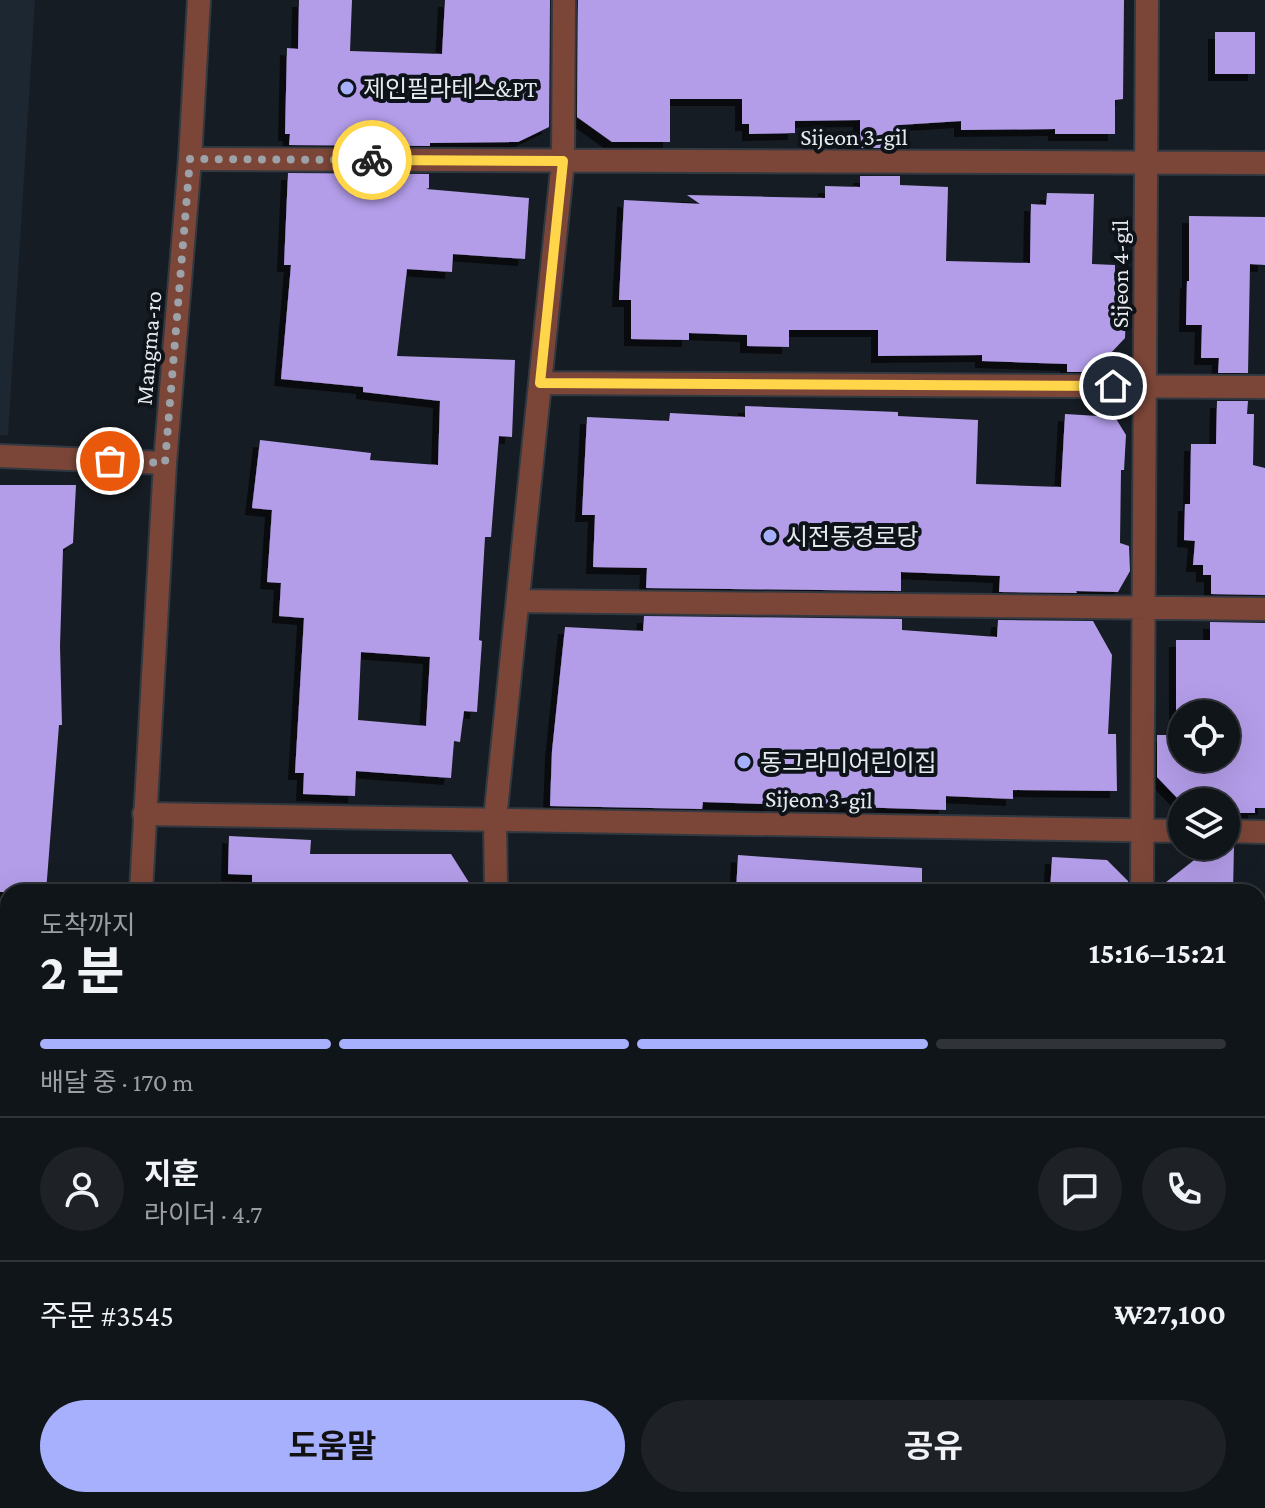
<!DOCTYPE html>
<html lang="ko">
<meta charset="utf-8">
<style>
body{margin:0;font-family:"Crimson Pro","Noto Sans KR",serif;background:#1e2227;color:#f1f3f6;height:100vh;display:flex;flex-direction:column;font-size:30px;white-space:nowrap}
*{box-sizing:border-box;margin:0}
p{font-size:26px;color:#9c9fa2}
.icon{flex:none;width:44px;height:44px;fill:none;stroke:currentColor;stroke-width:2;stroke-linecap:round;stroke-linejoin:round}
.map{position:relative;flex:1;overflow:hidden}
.panel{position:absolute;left:0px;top:884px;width:1266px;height:624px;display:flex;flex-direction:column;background:#10151a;border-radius:24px 24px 0 0;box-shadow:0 8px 32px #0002,0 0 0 2px #303439}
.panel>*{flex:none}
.fabs{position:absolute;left:1168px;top:700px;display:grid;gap:16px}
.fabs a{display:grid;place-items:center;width:72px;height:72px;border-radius:50%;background:#10151a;box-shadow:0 8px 32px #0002,0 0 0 2px #303439;font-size:40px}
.pin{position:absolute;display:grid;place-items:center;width:68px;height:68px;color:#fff;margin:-34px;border:4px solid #fff;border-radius:50%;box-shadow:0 2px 8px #0007}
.courier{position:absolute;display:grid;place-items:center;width:80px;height:80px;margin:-40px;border:6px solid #ffd54a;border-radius:50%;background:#fff;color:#222;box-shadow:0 2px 10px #0007}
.summary em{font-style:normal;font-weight:700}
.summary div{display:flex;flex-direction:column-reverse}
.summary{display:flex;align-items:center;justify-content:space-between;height:136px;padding:0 40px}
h1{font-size:52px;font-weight:700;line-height:60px}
.bar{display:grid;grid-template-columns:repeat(4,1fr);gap:12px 8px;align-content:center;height:96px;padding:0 40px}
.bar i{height:10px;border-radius:6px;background:#303439}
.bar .current{background:#a7b0fc}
.bar p{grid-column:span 4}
.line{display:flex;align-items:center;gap:20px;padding:0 40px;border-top:2px solid #303439}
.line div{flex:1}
.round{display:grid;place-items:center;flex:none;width:84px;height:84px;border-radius:42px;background:#1e2227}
.button{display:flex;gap:16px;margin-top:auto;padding:16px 40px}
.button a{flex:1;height:92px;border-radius:48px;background:#a7b0fc;color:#111;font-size:32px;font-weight:700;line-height:92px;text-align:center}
.button a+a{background:#1e2227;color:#f1f3f6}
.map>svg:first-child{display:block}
.built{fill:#1d2732}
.green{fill:#123929}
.building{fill:#b39de9;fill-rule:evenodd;filter:url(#shadow)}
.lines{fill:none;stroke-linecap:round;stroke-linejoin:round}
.minor-casing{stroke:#333940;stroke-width:26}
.tertiary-casing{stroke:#333940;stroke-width:26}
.minor{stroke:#7b4638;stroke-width:22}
.tertiary{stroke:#7b4638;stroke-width:22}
.done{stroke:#9da2a8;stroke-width:8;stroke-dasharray:0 14.4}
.route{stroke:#ffd54a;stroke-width:10}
.poi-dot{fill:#a7b0fc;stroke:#0d1319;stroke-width:3}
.labels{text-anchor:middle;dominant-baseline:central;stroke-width:8;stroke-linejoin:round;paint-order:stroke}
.poi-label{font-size:24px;fill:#e6eaef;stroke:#0d1319;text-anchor:start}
.street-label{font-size:24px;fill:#e6eaef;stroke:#0d1319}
</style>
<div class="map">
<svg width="1265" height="1508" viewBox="0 0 1265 1508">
<defs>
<filter id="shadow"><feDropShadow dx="-7" dy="7" stdDeviation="0" flood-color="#0009"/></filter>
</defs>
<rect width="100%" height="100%" fill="#161c23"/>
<!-- built -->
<path class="built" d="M0,0H35L8,435H0Z"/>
<!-- green -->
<path class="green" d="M504,1500H710V1508H504Z"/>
<!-- building -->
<path class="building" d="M299,0H352L350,51L442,54L445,0H550L549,127L518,142L430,143V146L289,145L290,134H285L287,48L298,49Z
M578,0H1124L1123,99L1115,100V134H1055V129L961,130V121L899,125V148H860V120L795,121V133L749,134V124H742V99H670V142H612L577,117Z
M1215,32H1255V74H1215Z
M288,173L429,174V188L426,189L529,198L525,259L453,254L452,272L407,269L397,356L515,360L512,437L499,436L491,537H485L479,640L482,641L477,712L464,711L460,742L454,741L451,778L356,771L355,796L303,794L304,773H295L304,618L279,616L281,583L267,582L272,510L252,508L260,440L371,453L370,460L438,465L440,401L363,392V387L281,379L291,265H284ZM361,652L430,657L426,726L358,720Z
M860,176H900V185L948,187L946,261L1030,263L1031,204L1046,205L1047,193L1094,194L1092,264L1115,265V313H1126L1125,338L1093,372H1067V364L982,361V355L878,356V330H789V347L747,346V335L689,333V340L631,339V300H619L624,200L700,204L687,195L825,198V186L860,187Z
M1189,216L1265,217V265L1250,264L1248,373H1218L1219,358H1201L1202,325H1186L1187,281H1189Z
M1217,401H1248L1247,414H1254L1253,465L1265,468V595L1211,594V575H1203V565H1193L1195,541L1184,540L1185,504H1190L1191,444H1216Z
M745,406L898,412V416L978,420L976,484L1061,487L1065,414L1115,417L1126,435L1124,470H1121L1120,543L1129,546L1130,571L1118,592L1076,591L1077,593L999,592L1000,576L901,572V591L646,588L647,568L593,567L595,515H582L587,417L669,421L670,413L745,417Z
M0,485H76L73,543L63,549L60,646L62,725H59L46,892H0Z
M644,616L902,619V630L997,637L998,620L1093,621L1112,655L1108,734H1116L1117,791L1013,790V799L946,796V810L703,802L702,809L550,806L552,751L565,627L643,631Z
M1210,622L1265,623V808H1255V813H1236L1235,817H1226V802H1182V803L1157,777V735H1169V728H1176V640H1210ZM1182,714H1226V758H1182Z
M229,836L311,840L310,854H451L475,892H252V875L228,874Z
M1234,845L1233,892H1156V890L1212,846Z
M738,855L922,868V892H736Z
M1052,857L1107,860L1128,881V892H1050Z"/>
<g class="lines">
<!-- minor casing -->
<g class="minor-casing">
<path id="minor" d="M190,159L1265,163
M540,383L1265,387
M0,456L165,463
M518,601L1265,609
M144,814L1182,831
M1226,831L1265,832
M496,892L495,819L563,161L564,0
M1142,892L1147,0
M0,924H8"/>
</g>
<!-- tertiary casing -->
<g class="tertiary-casing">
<path id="tertiary" d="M141,892L165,463L190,159L199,0
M1258,1243H1265
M0,1294L8,1288
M0,1374L8,1367"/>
</g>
<!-- minor -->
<use href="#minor" class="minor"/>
<!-- tertiary -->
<use href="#tertiary" class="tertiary"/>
</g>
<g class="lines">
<!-- done -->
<path class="done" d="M110,461L165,463L190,159L372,160"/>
<!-- route -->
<path class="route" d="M372,160L563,161L540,383L1113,386"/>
</g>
<!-- markers -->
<g class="poi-dot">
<circle cx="347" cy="88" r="8"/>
<circle cx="770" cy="536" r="8"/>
<circle cx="744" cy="762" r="8"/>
</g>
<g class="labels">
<!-- poi labels -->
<g class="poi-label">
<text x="363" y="88">제인필라테스&amp;PT</text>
<text x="786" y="536">시전동경로당</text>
<text x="760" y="762">동그라미어린이집</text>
</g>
<!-- street labels -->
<g class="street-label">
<text x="854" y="136">Sijeon 3-gil</text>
<text transform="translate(1119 274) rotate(-90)">Sijeon 4-gil</text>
<text transform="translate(148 348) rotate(-85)">Mangma-ro</text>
<text transform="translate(819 799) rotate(1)">Sijeon 3-gil</text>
</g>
</g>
</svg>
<div class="fabs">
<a><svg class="icon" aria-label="locate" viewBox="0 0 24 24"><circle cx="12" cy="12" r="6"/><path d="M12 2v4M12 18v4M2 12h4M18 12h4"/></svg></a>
<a><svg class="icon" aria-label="layers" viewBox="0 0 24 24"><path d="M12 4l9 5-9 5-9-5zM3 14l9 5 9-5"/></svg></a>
</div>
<div class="pin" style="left:110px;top:461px;background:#ea580c"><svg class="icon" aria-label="bag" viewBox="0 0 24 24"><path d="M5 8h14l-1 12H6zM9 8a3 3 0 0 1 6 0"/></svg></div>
<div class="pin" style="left:1113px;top:386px;background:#1f2937"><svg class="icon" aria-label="home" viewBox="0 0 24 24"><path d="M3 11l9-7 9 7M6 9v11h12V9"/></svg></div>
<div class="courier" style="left:372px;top:160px"><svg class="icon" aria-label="bike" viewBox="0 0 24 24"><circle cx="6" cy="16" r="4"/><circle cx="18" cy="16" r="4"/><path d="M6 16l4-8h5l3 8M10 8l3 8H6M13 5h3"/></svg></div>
<section class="panel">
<div class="summary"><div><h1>2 분</h1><p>도착까지</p></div><em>15:16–15:21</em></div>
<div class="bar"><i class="current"></i><i class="current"></i><i class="current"></i><i></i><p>배달 중 · 170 m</p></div>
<div class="line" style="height:144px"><a class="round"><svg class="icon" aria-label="person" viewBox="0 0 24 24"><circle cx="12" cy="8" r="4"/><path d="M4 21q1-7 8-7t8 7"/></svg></a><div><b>지훈</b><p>라이더 · 4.7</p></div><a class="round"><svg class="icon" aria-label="chat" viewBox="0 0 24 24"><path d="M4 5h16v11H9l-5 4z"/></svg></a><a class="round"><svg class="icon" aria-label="phone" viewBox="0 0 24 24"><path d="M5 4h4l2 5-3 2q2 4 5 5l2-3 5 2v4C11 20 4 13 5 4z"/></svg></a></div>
<div class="line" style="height:104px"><div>주문 #3545</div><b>₩27,100</b></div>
<div class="button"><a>도움말</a><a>공유</a></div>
</section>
</div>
